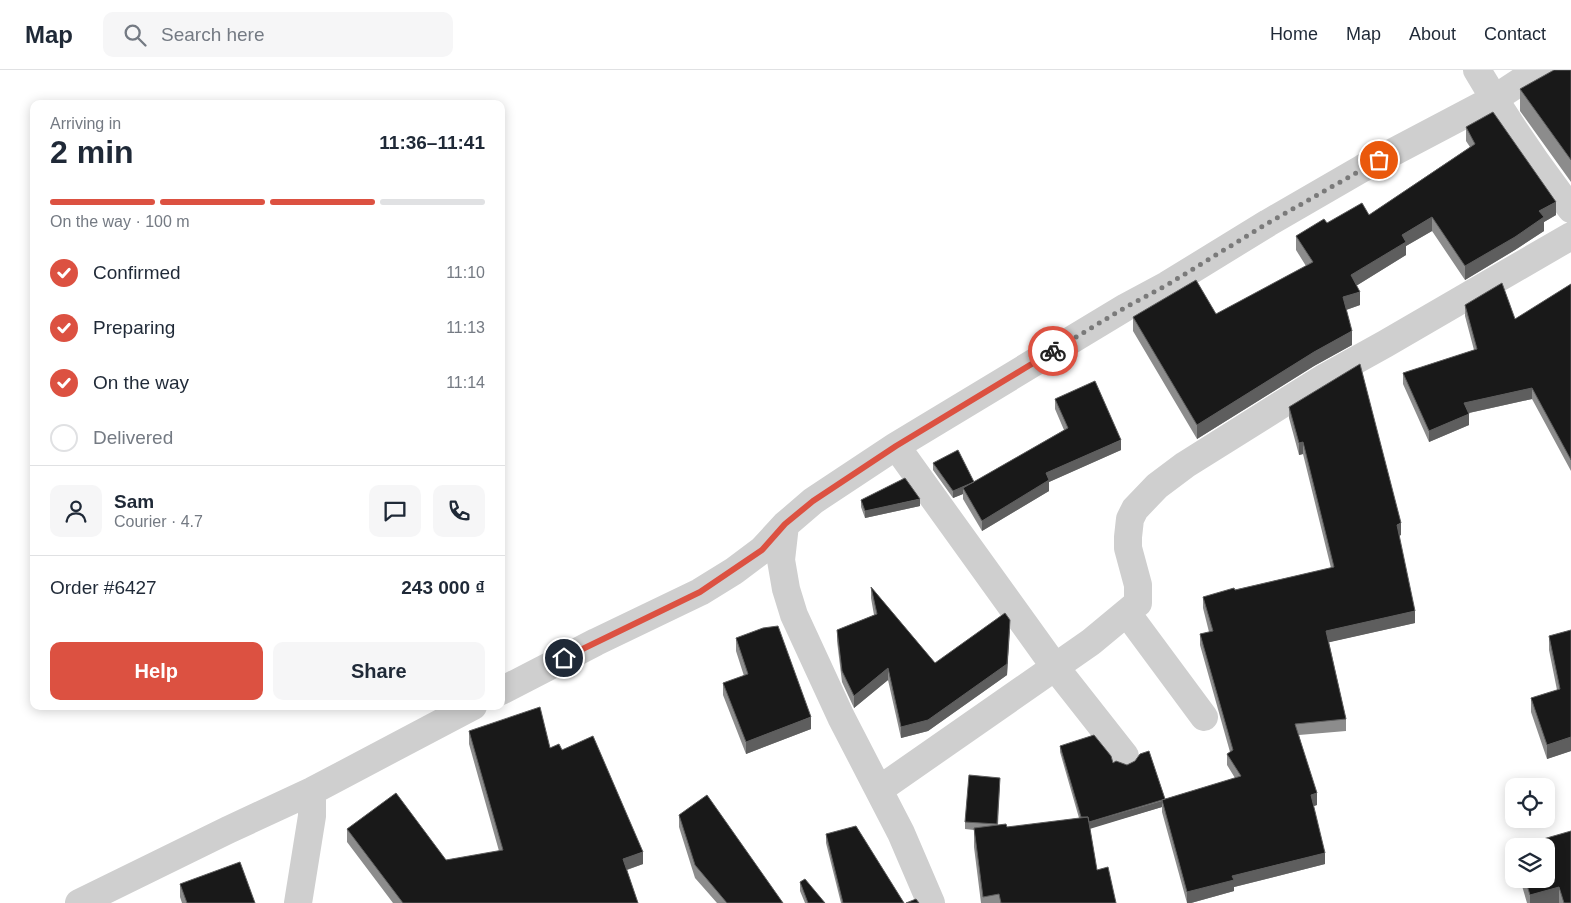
<!DOCTYPE html>
<meta charset="utf-8">
<style>
body{margin:0;font-family:Arial,sans-serif;background:#f6f6f7;color:#1f2937;height:100vh;display:flex;flex-direction:column;font-size:19px;white-space:nowrap}
*{box-sizing:border-box;margin:0}
p{font-size:16px;color:#747a83}
.icon{flex:none;width:28px;height:28px;fill:none;stroke:currentColor;stroke-width:2;stroke-linecap:round;stroke-linejoin:round}
.map{position:relative;flex:1;overflow:hidden}
.side{position:absolute;left:30px;top:30px;width:475px;height:610px;display:flex;flex-direction:column;background:#fff;border-radius:10px;box-shadow:0 2px 12px #0003}
.side>*{flex:none}
.fabs{position:absolute;left:1505px;top:708px;display:grid;gap:10px}
.fabs a{display:grid;place-items:center;width:50px;height:50px;border-radius:10px;background:#fff;box-shadow:0 2px 12px #0003;font-size:25px}
.pin{position:absolute;display:grid;place-items:center;width:42px;height:42px;color:#fff;margin:-21px;border:2px solid #fff;border-radius:50%;box-shadow:0 1px 5px #0007}
.courier{position:absolute;display:grid;place-items:center;width:50px;height:50px;margin:-25px;border:4px solid #dc5141;border-radius:50%;background:#fff;color:#222;box-shadow:0 1px 6px #0007}
.headline em{font-style:normal;font-weight:700}
.headline div{display:flex;flex-direction:column-reverse}
.headline{display:flex;align-items:center;justify-content:space-between;height:85px;padding:0 20px}
h1{font-size:32px;font-weight:700;line-height:38px}
.bar{display:grid;grid-template-columns:repeat(4,1fr);gap:8px 5px;align-content:center;height:60px;padding:0 20px}
.bar i{height:6px;border-radius:4px;background:#e0e1e3}
.bar .current{background:#dc5141}
.bar p{grid-column:span 4}
.line{display:flex;align-items:center;gap:12px;padding:0 20px;border-top:1px solid #e0e1e3}
.line div{flex:1}
.round{display:grid;place-items:center;flex:none;width:52px;height:52px;border-radius:10px;background:#f6f6f7}
ol{padding:0 20px;list-style:none}
li{display:flex;align-items:center;gap:15px;height:55px}
li p{margin-inline-start:auto}
li .icon{padding:5px;border-radius:50%;background:#dc5141;color:#fff;stroke-width:4}
li:last-child{color:#747a83}
li i{width:28px;height:28px;border:2px solid #e0e1e3;border-radius:50%}
.primary-button{display:flex;gap:10px;margin-top:auto;padding:10px 20px}
.primary-button a{flex:1;height:58px;border-radius:10px;background:#dc5141;color:#fff;font-size:20px;font-weight:700;line-height:58px;text-align:center}
.primary-button a+a{background:#f6f6f7;color:#1f2937}
header{display:flex;align-items:center;gap:30px;box-sizing:border-box;height:70px;padding:0 25px;background:#fff;border-bottom:1px solid #e0e1e3}
header strong{font-size:24px}
nav{display:flex;gap:28px;margin-inline-start:auto;font-size:18px}
.search{width:350px;height:45px;background:#f6f6f7;display:flex;align-items:center;gap:12px;box-sizing:border-box;padding:0 18px;border-radius:10px;color:#747a83;font-size:19px}
.map>svg:first-child{display:block}
.lines{fill:none;stroke-linecap:round;stroke-linejoin:round}
.minor{stroke:#cfcfcf;stroke-width:28}
.wall{fill:#8c8c8c}
.shaded-wall{fill:#5e5e5e}
.building{fill:#191919;stroke:#5e5e5e}
.done{stroke:#7a7a7a;stroke-width:5;stroke-dasharray:0 9}
.route{stroke:#dc5141;stroke-width:6}
</style>
<header>
<strong>Map</strong>
<div class="search"><svg class="icon" aria-label="search" viewBox="0 0 24 24"><circle cx="10" cy="10" r="6"/><path d="M15 15l6 6"/></svg>Search here</div>
<nav><a>Home</a><a>Map</a><a>About</a><a>Contact</a></nav>
</header>
<div class="map">
<svg width="1571" height="833" viewBox="0 0 1571 833">
<rect width="100%" height="100%" fill="#fff"/>
<g class="lines">
<!-- minor -->
<path class="minor" d="M1477,0C1505,48 1537,95 1571,139
M896,376L1055,597L1125,686
M785,455L781,490L786,519L794,545L841,647L901,763L931,833
M1127,543L1204,647
M501,621L596,572L700,522L734,501L762,480L785,455L813,431L896,376L1126,237L1167,215L1268,153L1363,98L1494,29L1538,0
M880,719L1091,572L1138,533V515L1128,478V467L1130,449L1135,439L1157,416L1185,395L1322,309L1385,274L1571,166
M79,833L228,760L312,721L473,636
M298,833L312,746V721"/>
</g>
<!-- wall -->
<path class="wall" d="M1571,0V112L1520,41V19Z
M1466,57L1556,145L1544,152V161L1515,180L1465,210L1432,161L1406,176V185L1356,216L1360,235L1346,240L1352,275L1314,296L1197,369L1133,261V247L1216,244L1306,196L1296,180V166L1327,153L1369,145L1470,77L1466,71Z
M1571,214V401L1532,329L1469,343V355L1429,372L1403,314V303L1474,280L1465,246V235L1515,249Z
M1055,329L1121,380L1049,412V421L982,461L963,429V424L953,428L933,400V393L974,412L1064,360L1055,339Z
M1289,337L1401,465L1399,466L1415,553L1329,572L1346,649V661L1299,665L1317,735L1313,736L1325,794L1234,817V821L1191,833H1187L1162,742V737L1090,758L1097,800L1116,833H981L974,777V760L965,759V752L1000,715L998,755L1007,757L1079,748L1060,682V676L1113,693L1165,729L1235,708L1227,695V684L1230,682L1200,575V564L1209,562L1203,538V527L1331,498L1303,384L1299,385L1289,348Z
M861,430L920,436L865,448L861,437Z
M871,517L935,593L1010,561L1007,605L928,661L901,668L888,610L854,638L842,612L837,571V560L874,545L871,528Z
M1571,560V681L1547,689L1531,642V628L1557,620L1549,580V566Z
M736,568L811,659L746,684L723,625V613L744,606L736,581Z
M469,661L562,680L643,794L627,800L638,833H393L347,772V759L446,790L499,781L469,674Z
M679,745L783,833H717L695,808L679,757Z
M1571,761V833H1527L1520,809H1546Z
M826,764L904,833H841L826,773Z
M800,812L825,833H805L800,821Z
M180,814L255,833H182L180,827Z"/>
<!-- shaded-wall -->
<path class="shaded-wall" d="M1556,132V145L1544,152V161L1515,180L1465,210V196L1539,141Z
M1432,147V161L1406,176V185L1351,219V205L1402,165Z
M1360,222V235L1343,241V227Z
M1352,261V275L1314,296L1197,369V355L1314,282Z
M1532,318V329L1464,344V333Z
M1469,344V355L1429,372V361Z
M1121,370V380L1049,412V421L982,461V451L1046,403Z
M1303,372V384L1299,385V373Z
M974,412L963,418V424L953,428V421Z
M920,429V436L865,448V441Z
M1401,453V465L1397,466V455Z
M1415,541V553L1326,573V561Z
M1010,550L1007,605L928,661L901,668V657Z
M888,598V610L854,638V626Z
M811,647V659L746,684V672Z
M1571,667V681L1547,689V675Z
M1317,723V735L1311,737V725Z
M1162,731V737L1083,761V754Z
M643,782V794L623,801V789Z
M1325,783V794L1234,817V821L1191,833H1187V822L1232,806Z
M1559,817V833H1530V825Z"/>
<!-- building -->
<path class="building" d="M1554,0H1571V90L1520,19Z
M1493,42L1556,132L1539,141L1544,147L1515,167L1465,196L1432,147L1402,165L1406,172L1351,205L1360,222L1343,227L1352,261L1314,282L1197,355L1133,247L1196,210L1216,244L1313,192L1296,166L1324,149L1327,153L1362,133L1369,145L1475,74L1466,57Z
M1502,213L1515,249L1571,214V390L1532,318L1464,333L1469,344L1429,361L1403,303L1477,279L1465,235Z
M1360,294L1401,453L1397,455L1415,541L1326,561L1346,649L1295,654L1317,723L1311,725L1325,783L1232,806L1234,810L1187,822L1162,730L1241,706L1227,684L1233,680L1200,564L1213,561L1203,527L1234,518L1235,520L1334,497L1303,372L1299,373L1289,337Z
M1095,311L1121,370L1046,403L1049,410L982,451L963,418L1068,358L1055,329Z
M958,380L974,412L953,421L933,393Z
M905,408L920,429L865,441L861,430Z
M871,517L935,593L1005,543L1010,550L1007,594L928,650L901,657L888,598L854,626L842,601L837,560L877,544Z
M778,556L811,647L746,672L723,613L748,604L736,568L763,558Z
M1571,560V667L1547,675L1531,628L1560,619L1549,566Z
M540,637L550,678L559,674L562,680L593,666L643,782L623,789L638,833H403L347,759L396,723L446,790L503,780L469,661Z
M1094,665L1111,686L1113,693L1116,691L1127,695L1135,691L1140,684L1149,681L1165,729L1162,730L1089,752L1088,747H1081L1060,676Z
M969,705L1000,708L997,754L965,752Z
M707,725L783,833H727L695,795L679,745Z
M1088,747L1097,800L1108,797L1116,833H1001L999,824L983,827L974,758L1006,754L1007,757Z
M856,756L904,833H843L826,764Z
M1571,761V833H1564L1559,817L1530,825L1525,809H1546V776H1519Z
M240,792L255,833H187L180,814Z
M805,809L825,833H808L800,812Z
M916,829L919,833H906Z"/>
<g class="lines">
<!-- done -->
<path class="done" d="M1053,281L1126,237L1167,215L1268,153L1379,90"/>
<!-- route -->
<path class="route" d="M564,588L700,522L762,480L785,454L813,431L896,376L1053,281"/>
</g>
</svg>
<div class="fabs">
<a><svg class="icon" aria-label="locate" viewBox="0 0 24 24"><circle cx="12" cy="12" r="6"/><path d="M12 2v4M12 18v4M2 12h4M18 12h4"/></svg></a>
<a><svg class="icon" aria-label="layers" viewBox="0 0 24 24"><path d="M12 4l9 5-9 5-9-5zM3 14l9 5 9-5"/></svg></a>
</div>
<div class="pin" style="left:1379px;top:90px;background:#ea580c"><svg class="icon" aria-label="bag" viewBox="0 0 24 24"><path d="M5 8h14l-1 12H6zM9 8a3 3 0 0 1 6 0"/></svg></div>
<div class="pin" style="left:564px;top:588px;background:#1f2937"><svg class="icon" aria-label="home" viewBox="0 0 24 24"><path d="M3 11l9-7 9 7M6 9v11h12V9"/></svg></div>
<div class="courier" style="left:1053px;top:281px"><svg class="icon" aria-label="bike" viewBox="0 0 24 24"><circle cx="6" cy="16" r="4"/><circle cx="18" cy="16" r="4"/><path d="M6 16l4-8h5l3 8M10 8l3 8H6M13 5h3"/></svg></div>
<section class="side">
<div class="headline"><div><h1>2 min</h1><p>Arriving in</p></div><em>11:36–11:41</em></div>
<div class="bar"><i class="current"></i><i class="current"></i><i class="current"></i><i></i><p>On the way · 100 m</p></div>
<ol>
<li><svg class="icon" aria-label="check" viewBox="0 0 24 24"><path d="M5 12l5 5 9-10"/></svg>Confirmed<p>11:10</p></li>
<li><svg class="icon" aria-label="check" viewBox="0 0 24 24"><path d="M5 12l5 5 9-10"/></svg>Preparing<p>11:13</p></li>
<li><svg class="icon" aria-label="check" viewBox="0 0 24 24"><path d="M5 12l5 5 9-10"/></svg>On the way<p>11:14</p></li>
<li><i></i>Delivered</li>
</ol>
<div class="line" style="height:90px"><a class="round"><svg class="icon" aria-label="person" viewBox="0 0 24 24"><circle cx="12" cy="8" r="4"/><path d="M4 21q1-7 8-7t8 7"/></svg></a><div><b>Sam</b><p>Courier · 4.7</p></div><a class="round"><svg class="icon" aria-label="chat" viewBox="0 0 24 24"><path d="M4 5h16v11H9l-5 4z"/></svg></a><a class="round"><svg class="icon" aria-label="phone" viewBox="0 0 24 24"><path d="M5 4h4l2 5-3 2q2 4 5 5l2-3 5 2v4C11 20 4 13 5 4z"/></svg></a></div>
<div class="line" style="height:65px"><div>Order #6427</div><b>243 000 ₫</b></div>
<div class="primary-button"><a>Help</a><a>Share</a></div>
</section>
</div>
